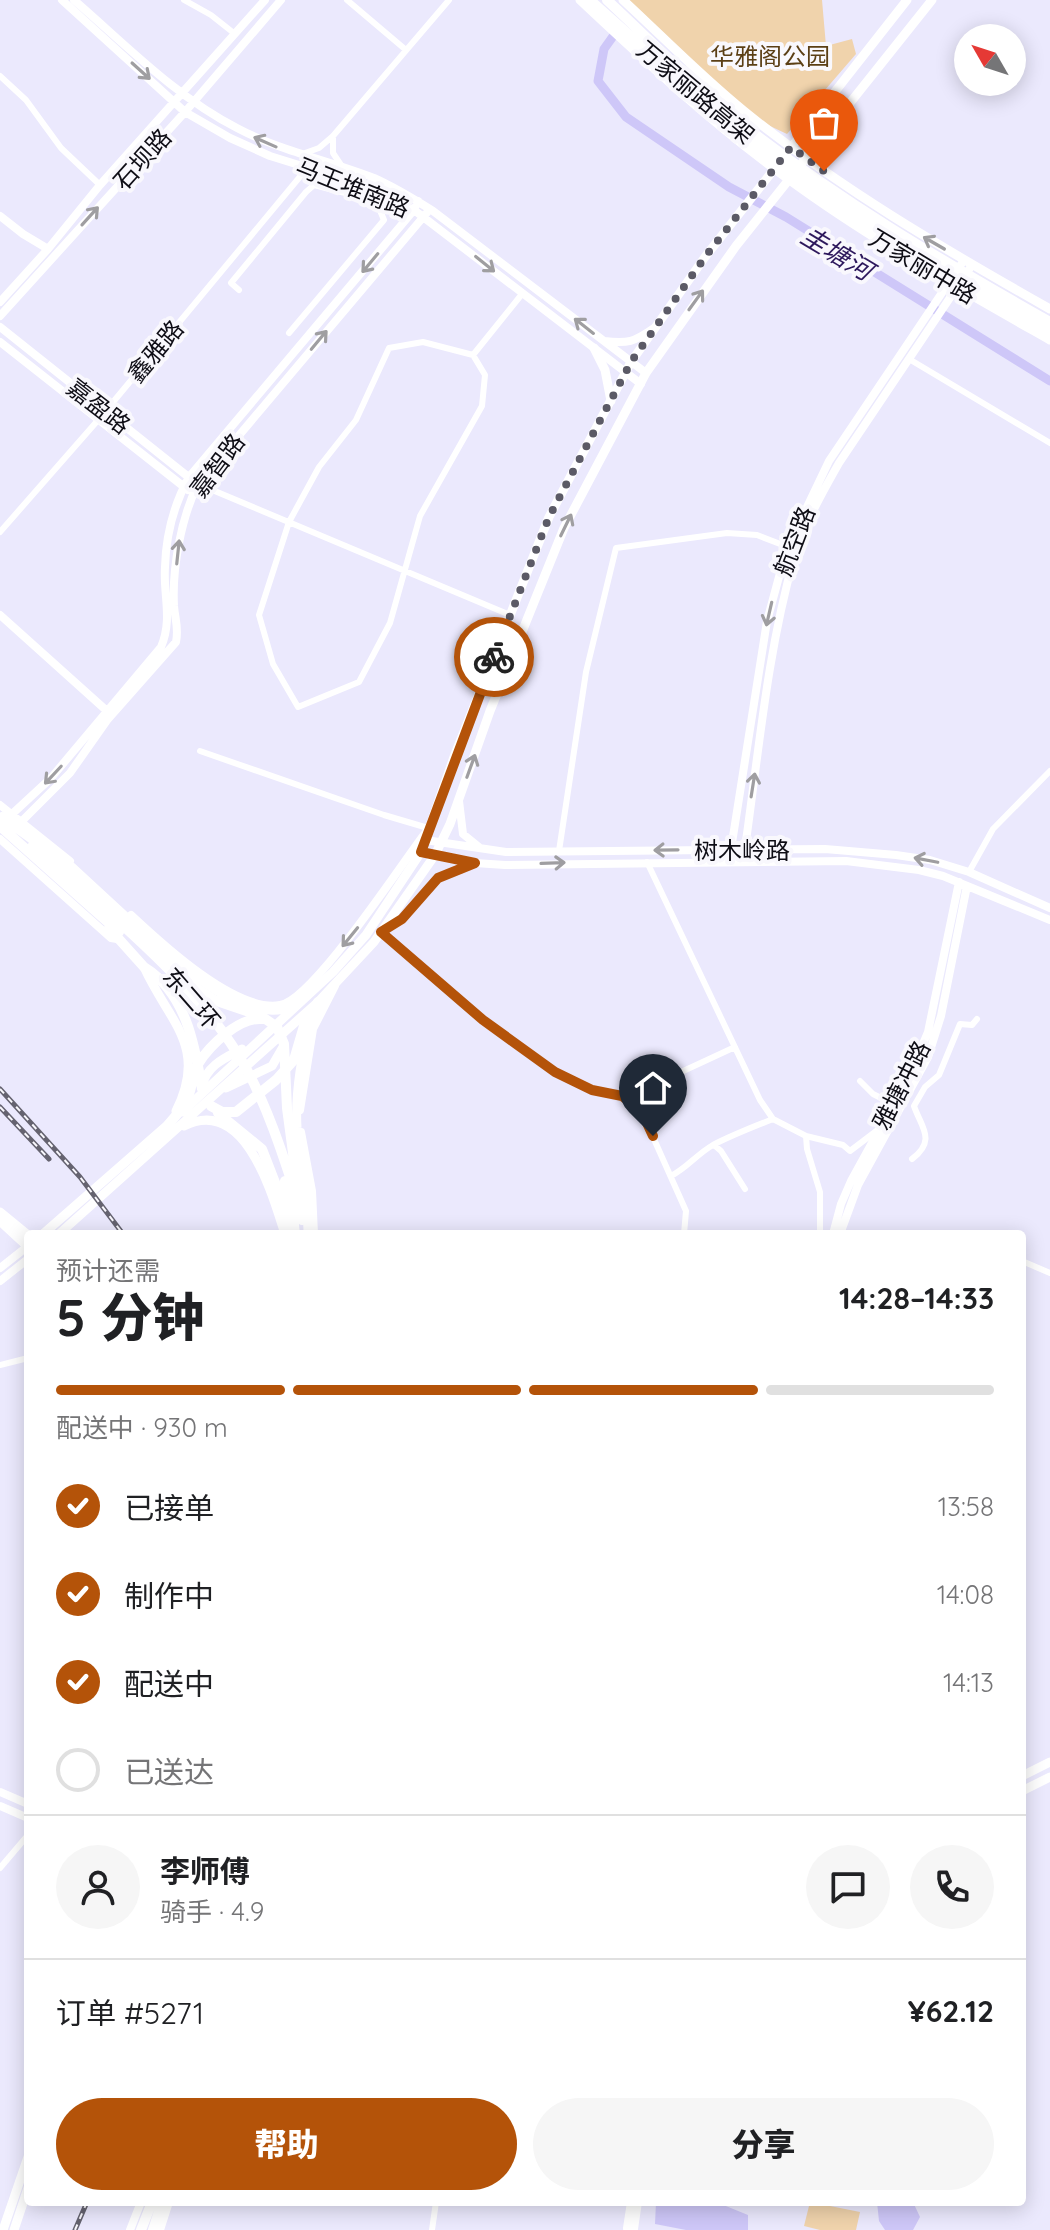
<!DOCTYPE html>
<html lang="zh">
<meta charset="utf-8">
<style>
body{margin:0;font-family:Quicksand,"Noto Sans SC",sans-serif;background:#f6f6f6;color:#202124;height:100vh;display:flex;flex-direction:column;font-size:30px;white-space:nowrap}
*{box-sizing:border-box;margin:0}
p{font-size:26px;color:#757577}
.icon{flex:none;width:44px;height:44px;fill:none;stroke:currentColor;stroke-width:2;stroke-linecap:round;stroke-linejoin:round}
.map{position:relative;flex:1;overflow:hidden}
.sheet{position:absolute;left:24px;top:1230px;width:1002px;height:976px;display:flex;flex-direction:column;background:#fff;border-radius:8px;box-shadow:0 4px 20px #0003}
.sheet>*{flex:none}
.needle{width:52px;rotate:309deg}
.controls{position:absolute;left:954px;top:24px;display:grid;gap:16px}
.controls a{display:grid;place-items:center;width:72px;height:72px;border-radius:50%;background:#fff;box-shadow:0 4px 20px #0003;font-size:40px}
.pin{position:absolute;display:grid;place-items:center;width:68px;height:68px;color:#fff;margin:-82px -34px;border-radius:50% 50% 50% 0;rotate:-45deg;box-shadow:0 0 8px #0007}
.pin .icon{rotate:45deg}
.courier{position:absolute;display:grid;place-items:center;width:80px;height:80px;margin:-40px;border:6px solid #b45309;border-radius:50%;background:#fff;color:#222;box-shadow:0 2px 10px #0007}
.overview em{font-style:normal;font-weight:800}
.overview div{display:flex;flex-direction:column-reverse}
.overview{display:flex;align-items:center;justify-content:space-between;height:136px;padding:0 32px}
h1{font-size:52px;font-weight:800;line-height:60px}
.bar{display:grid;grid-template-columns:repeat(4,1fr);gap:12px 8px;align-content:center;height:96px;padding:0 32px}
.bar i{height:10px;border-radius:6px;background:#e0e0e0}
.bar .active{background:#b45309}
.bar p{grid-column:span 4}
.line{display:flex;align-items:center;gap:20px;padding:0 32px;border-top:2px solid #e0e0e0}
.line div{flex:1}
.round{display:grid;place-items:center;flex:none;width:84px;height:84px;border-radius:42px;background:#f6f6f6}
ol{padding:0 32px;list-style:none}
li{display:flex;align-items:center;gap:24px;height:88px}
li p{margin-inline-start:auto}
li .icon{padding:8px;border-radius:50%;background:#b45309;color:#fff;stroke-width:4}
li:last-child{color:#757577}
li i{width:44px;height:44px;border:4px solid #e0e0e0;border-radius:50%}
.action{display:flex;gap:16px;margin-top:auto;padding:16px 32px}
.action a{flex:1;height:92px;border-radius:48px;background:#b45309;color:#fff;font-size:32px;font-weight:800;line-height:92px;text-align:center}
.action a+a{background:#f6f6f6;color:#202124}
.map>svg:first-child{display:block}
.green{fill:#f0d3ac}
.water{fill:#cec7f8}
.lines{fill:none;stroke-linecap:round;stroke-linejoin:round}
.river{stroke:#cec7f8;stroke-width:9}
.street{stroke:#fff;stroke-width:6}
.secondary{stroke:#fff;stroke-width:8}
.primary{stroke:#fff;stroke-width:9}
.highway{stroke:#fff;stroke-width:10}
.rail-casing{stroke:#656370;stroke-width:5}
.rail{stroke:#f9f8fd;stroke-width:2;stroke-dasharray:6;stroke-linecap:butt}
.oneway{stroke:#9f9ea1}
.done{stroke:#5b5a66;stroke-width:8;stroke-dasharray:0 14.4}
.route{stroke:#b45309;stroke-width:10}
.labels{text-anchor:middle;dominant-baseline:central;stroke-width:8;stroke-linejoin:round;paint-order:stroke}
.park-label{font-size:24px;fill:#5b3f15;stroke:#f9f8fd}
.street-label{font-size:24px;fill:#0e0d15;stroke:#f9f8fd}
.water-label{font-size:26px;font-style:italic;fill:#2e195d;stroke:#f9f8fd}
</style>
<div class="map">
<svg width="1050" height="2230" viewBox="0 0 1050 2230">
<rect width="100%" height="100%" fill="#ebe9fd"/>
<!-- green -->
<path class="green" d="M629,0H822L826,46L852,39L856,54L787,134L753,118Z
M810,2202L860,2212L856,2230H820L804,2226Z"/>
<!-- water -->
<path class="water" d="M656,2202H716L748,2215V2230H686L655,2224Z
M877,2202H913L920,2217L913,2230H885L879,2221Z"/>
<g class="lines">
<!-- river -->
<path class="river" d="M619,28L604,49L598,81L626,117L729,187L786,217L1050,381"/>
<!-- street -->
<path class="street" d="M184,0L211,15L235,34
M347,0L406,50
M0,76L26,100L61,148L100,185
M333,136V153L341,165
M305,153L319,148L333,136L449,0
M239,290L231,283L306,192L314,185L349,194L379,208L384,220L289,333
M423,342L473,355L485,375L482,406L420,516L390,623L359,682L298,707L273,664L259,615L289,522L319,467L356,420L389,348Z
M473,355L522,294
M909,359L1050,443
M198,484L510,615
M0,532L99,419L308,167
M200,751L384,815L428,828
M559,851L586,672L616,548L727,533L757,535L788,547
M647,862L760,1100L773,1119
M969,872L993,829L1050,771
M381,932L483,1020L555,1072L592,1090L622,1096L641,1110L686,1211L684,1234
M860,1081L873,1094L885,1100L883,1120
M622,1096L638,1092L735,1047
M806,1136L807,1149L820,1192V1234
M714,1145L721,1151L745,1189
M912,1159C937,1140 921,1127 914,1106L925,1087L939,1075L960,1024L972,1025L977,1019
M671,1176C687,1168 697,1154 713,1145C732,1135 753,1127 773,1119L806,1136L843,1145L850,1151L879,1129
M972,1234H979
M1022,1261L1050,1273
M0,1365L28,1358
M0,1868L28,1835
M432,2230L436,2202"/>
<!-- secondary -->
<path class="secondary" d="M62,0L185,112L230,138L270,156L357,183L414,210L641,384
M74,0C126,45 176,97 237,128C280,151 328,160 374,178C394,187 414,199 433,211L646,373
M0,216L23,234L48,249
M0,302L48,249L100,185L265,0
M0,316L185,112L281,0
M0,327L191,479
M604,341C628,344 634,342 654,328
M0,342L188,490
M0,615L107,711
M459,801L463,834L479,847
M0,805L70,861
M11,815L51,778L161,647C173,619 163,595 165,567C166,534 173,506 189,477L414,210L418,201
M20,823L70,773L108,719L176,642C179,628 175,619 174,606C172,568 181,518 198,484L430,209
M0,839L111,938L117,939
M425,840L506,852L825,849L896,855L930,860L969,872L1050,908
M421,852L475,863L505,865L846,861L919,870L943,876L1050,920
M729,862L767,621L786,551L829,461L964,260
M743,862C758,761 766,657 794,558C804,525 822,493 839,463L972,265
M131,915C162,944 236,1013 280,1005C313,1000 402,863 426,832
M384,930L402,919L438,878L474,864
M300,1110L313,1029L335,986
M301,1132L312,1191L314,1234
M833,1234L841,1204L851,1181L911,1072L928,1032L959,882
M840,1234L858,1185L928,1057L941,1016L967,886
M0,1268L28,1246
M0,1281L28,1259
M0,1792L28,1804
M0,1806L28,1818
M627,2228L631,2202
M634,2229L638,2202
M130,2230L141,2202
M160,2230L169,2202"/>
<!-- primary -->
<path class="primary" d="M580,0C646,62 713,124 787,178C870,239 960,289 1050,340
M623,0C663,37 702,77 744,111C839,188 944,249 1050,309
M594,348L605,370L611,401
M172,957C199,981 254,1024 293,1006
M144,967C168,1021 209,1046 176,1111
M202,1086C207,1065 225,1058 242,1049
M226,1088L272,1066L283,1047
M182,1112L333,972L366,935L421,852L454,757L549,517L631,362L705,257L907,0
M184,1126C245,1095 272,1194 285,1234
M0,1212L28,1235
M0,1221L28,1247
M43,1234L171,1122
M59,1234L318,1002L374,942L435,855L450,824L490,711L564,528L646,373L736,246L932,0
M308,1234C308,1198 300,1164 297,1128C295,1092 302,1049 313,1016
M1022,1776L1050,1762
M1022,1791L1050,1777
M3,2230L28,2157
M14,2230L28,2188"/>
<!-- highway -->
<path class="highway" d="M590,0L729,124L795,174L911,252L1050,331
M607,0C650,40 692,83 737,120C835,198 942,261 1050,322
M2,817L71,867L149,939L196,988L214,1000L261,1016L277,1027L284,1044L287,1108L302,1220
M0,826L119,932
M33,845C103,909 202,986 247,1070C267,1107 281,1149 294,1189
M109,928L144,967C186,993 195,1045 202,1089
M211,1106L222,1112H236L276,1080L294,1060L304,1026L318,1002
M218,1113L262,1149L283,1203L290,1232
M168,1125C176,1115 186,1106 189,1094C193,1084 192,1073 198,1064C210,1045 239,1017 262,1019
M285,1181L292,1207L295,1234
M141,2230L152,2202
M153,2230L162,2202"/>
<!-- rail casing -->
<g class="rail-casing">
<path id="rail" d="M0,1089L80,1177L123,1234
M0,1107L49,1159
M75,2230L87,2202"/>
</g>
<!-- rail -->
<use href="#rail" class="rail"/>
</g>
<!-- one-way arrows -->
<defs><path id="oneway-shaft" d="M-6 0H5M1.5-3L5.5 0L1.5 3" fill="none" stroke-width="1.6" stroke-linecap="round" stroke-linejoin="round" transform="scale(2)"/></defs>
<g class="oneway">
<use href="#oneway-shaft" transform="translate(141 71) rotate(42)"/>
<use href="#oneway-shaft" transform="translate(265 142) rotate(-156)"/>
<use href="#oneway-shaft" transform="translate(90 216) rotate(-48)"/>
<use href="#oneway-shaft" transform="translate(934 243) rotate(-150)"/>
<use href="#oneway-shaft" transform="translate(370 263) rotate(130)"/>
<use href="#oneway-shaft" transform="translate(485 264) rotate(39)"/>
<use href="#oneway-shaft" transform="translate(696 300) rotate(-54)"/>
<use href="#oneway-shaft" transform="translate(584 326) rotate(-142)"/>
<use href="#oneway-shaft" transform="translate(319 340) rotate(-50)"/>
<use href="#oneway-shaft" transform="translate(566 525) rotate(-64)"/>
<use href="#oneway-shaft" transform="translate(178 552) rotate(-84)"/>
<use href="#oneway-shaft" transform="translate(769 614) rotate(103)"/>
<use href="#oneway-shaft" transform="translate(471 766) rotate(-70)"/>
<use href="#oneway-shaft" transform="translate(53 775) rotate(133)"/>
<use href="#oneway-shaft" transform="translate(753 785) rotate(-81)"/>
<use href="#oneway-shaft" transform="translate(666 850) rotate(179)"/>
<use href="#oneway-shaft" transform="translate(926 860) rotate(-169)"/>
<use href="#oneway-shaft" transform="translate(553 863) rotate(-2)"/>
<use href="#oneway-shaft" transform="translate(350 937) rotate(129)"/>
</g>
<g class="lines">
<!-- done -->
<path class="done" d="M494,657L549,517L631,362L705,257L791,147L824,171"/>
<!-- route -->
<path class="route" d="M494,657L421,852L475,863L438,878L402,919L381,932L483,1020L555,1072L592,1090L622,1096L641,1110L653,1136"/>
</g>
<g class="labels">
<!-- park labels -->
<g class="park-label">
<text x="770" y="56">华雅阁公园</text>
</g>
<!-- street labels -->
<g class="street-label">
<text transform="translate(696 92) rotate(40)">万家丽路高架</text>
<text transform="translate(142 159) rotate(-48)">石坝路</text>
<text transform="translate(353 187) rotate(22)">马王堆南路</text>
<text transform="translate(923 266) rotate(31)">万家丽中路</text>
<text transform="translate(155 351) rotate(-50)">鑫雅路</text>
<text transform="translate(99 406) rotate(38)">嘉盈路</text>
<text transform="translate(217 465) rotate(-53)">嘉智路</text>
<text transform="translate(794 541) rotate(-69)">航空路</text>
<text x="742" y="850">树木岭路</text>
<text transform="translate(192 998) rotate(49)">东二环</text>
<text transform="translate(901 1085) rotate(-63)">雅塘冲路</text>
</g>
<!-- water labels -->
<g class="water-label">
<text transform="translate(837 253) rotate(31)">圭塘河</text>
</g>
</g>
</svg>
<div class="controls">
<a><svg class="needle" viewBox="-14 -14 28 28"><path d="M0-13l5 13h-10z" fill="#e53935"/><path d="M0 13l5-13h-10z" fill="#757577"/></svg></a>
</div>
<div class="pin" style="left:824px;top:171px;background:#ea580c"><svg class="icon" aria-label="bag" viewBox="0 0 24 24"><path d="M5 8h14l-1 12H6zM9 8a3 3 0 0 1 6 0"/></svg></div>
<div class="pin" style="left:653px;top:1136px;background:#1f2937"><svg class="icon" aria-label="home" viewBox="0 0 24 24"><path d="M3 11l9-7 9 7M6 9v11h12V9"/></svg></div>
<div class="courier" style="left:494px;top:657px"><svg class="icon" aria-label="bike" viewBox="0 0 24 24"><circle cx="6" cy="16" r="4"/><circle cx="18" cy="16" r="4"/><path d="M6 16l4-8h5l3 8M10 8l3 8H6M13 5h3"/></svg></div>
<section class="sheet">
<div class="overview"><div><h1>5 分钟</h1><p>预计还需</p></div><em>14:28–14:33</em></div>
<div class="bar"><i class="active"></i><i class="active"></i><i class="active"></i><i></i><p>配送中 · 930 m</p></div>
<ol>
<li><svg class="icon" aria-label="check" viewBox="0 0 24 24"><path d="M5 12l5 5 9-10"/></svg>已接单<p>13:58</p></li>
<li><svg class="icon" aria-label="check" viewBox="0 0 24 24"><path d="M5 12l5 5 9-10"/></svg>制作中<p>14:08</p></li>
<li><svg class="icon" aria-label="check" viewBox="0 0 24 24"><path d="M5 12l5 5 9-10"/></svg>配送中<p>14:13</p></li>
<li><i></i>已送达</li>
</ol>
<div class="line" style="height:144px"><a class="round"><svg class="icon" aria-label="person" viewBox="0 0 24 24"><circle cx="12" cy="8" r="4"/><path d="M4 21q1-7 8-7t8 7"/></svg></a><div><b>李师傅</b><p>骑手 · 4.9</p></div><a class="round"><svg class="icon" aria-label="chat" viewBox="0 0 24 24"><path d="M4 5h16v11H9l-5 4z"/></svg></a><a class="round"><svg class="icon" aria-label="phone" viewBox="0 0 24 24"><path d="M5 4h4l2 5-3 2q2 4 5 5l2-3 5 2v4C11 20 4 13 5 4z"/></svg></a></div>
<div class="line" style="height:104px"><div>订单 #5271</div><b>¥62.12</b></div>
<div class="action"><a>帮助</a><a>分享</a></div>
</section>
</div>
